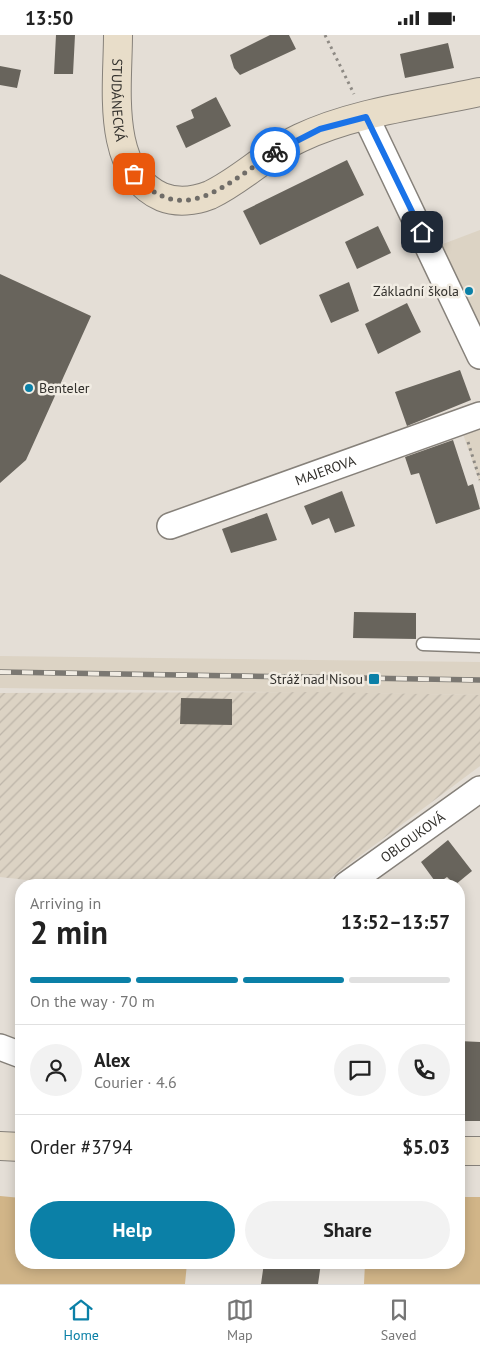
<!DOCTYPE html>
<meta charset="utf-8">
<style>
body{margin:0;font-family:"PT Sans",sans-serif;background:#f2f2f2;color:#222;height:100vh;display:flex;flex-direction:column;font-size:19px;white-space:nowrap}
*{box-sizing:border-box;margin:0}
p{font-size:16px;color:#767676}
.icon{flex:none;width:28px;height:28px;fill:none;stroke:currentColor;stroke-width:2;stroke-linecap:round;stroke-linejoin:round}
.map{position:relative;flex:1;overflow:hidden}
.side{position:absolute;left:15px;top:844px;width:450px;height:390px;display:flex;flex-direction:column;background:#fff;border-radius:20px;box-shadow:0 2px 12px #0003}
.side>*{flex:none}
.pin{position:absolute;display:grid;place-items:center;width:42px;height:42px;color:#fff;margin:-21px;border-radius:10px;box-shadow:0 2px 8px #0006}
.courier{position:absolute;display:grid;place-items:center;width:50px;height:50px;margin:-25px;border:4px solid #1a73e8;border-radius:50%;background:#fff;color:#222;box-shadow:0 1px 6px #0007}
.overview em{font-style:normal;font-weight:800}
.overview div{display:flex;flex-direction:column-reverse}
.overview{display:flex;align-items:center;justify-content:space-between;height:85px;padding:0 15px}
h1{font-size:32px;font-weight:800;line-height:38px}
.bar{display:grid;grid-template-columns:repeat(4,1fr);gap:8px 5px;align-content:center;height:60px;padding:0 15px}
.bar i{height:6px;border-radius:4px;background:#e0e0e0}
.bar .selected{background:#0b80a7}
.bar p{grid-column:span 4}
.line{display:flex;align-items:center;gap:12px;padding:0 15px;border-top:1px solid #e0e0e0}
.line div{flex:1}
.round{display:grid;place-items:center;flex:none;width:52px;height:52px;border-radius:26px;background:#f2f2f2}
.cta{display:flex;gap:10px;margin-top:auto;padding:10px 15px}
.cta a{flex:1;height:58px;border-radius:30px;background:#0b80a7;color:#fff;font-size:20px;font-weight:800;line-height:58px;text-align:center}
.cta a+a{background:#f2f2f2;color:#222}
.status{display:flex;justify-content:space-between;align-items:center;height:35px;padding:0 25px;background:#fff;direction:ltr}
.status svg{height:14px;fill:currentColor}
.dock{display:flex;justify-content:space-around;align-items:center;height:70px;border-top:1px solid #e0e0e0;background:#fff;font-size:14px;color:#767676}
.dock a{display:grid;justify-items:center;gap:2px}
.dock .selected{color:#0b80a7}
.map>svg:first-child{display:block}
.built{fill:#dcd3c4}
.industrial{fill:url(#industrial-furrows)}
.park{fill:#d1b588}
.building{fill:#68645c}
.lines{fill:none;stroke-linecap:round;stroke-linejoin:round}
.lane-casing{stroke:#86817a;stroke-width:15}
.street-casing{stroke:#86817a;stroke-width:28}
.secondary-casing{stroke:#86817a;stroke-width:30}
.path{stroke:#8e8a84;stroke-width:3;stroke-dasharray:2.5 4;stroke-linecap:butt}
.lane{stroke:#fff;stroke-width:12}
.street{stroke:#fff;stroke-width:25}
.secondary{stroke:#e8ddc9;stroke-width:28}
.rail-casing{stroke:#7b7872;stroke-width:5.5}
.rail{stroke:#f1ece3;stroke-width:4;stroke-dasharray:11;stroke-linecap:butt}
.done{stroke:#706d68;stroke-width:5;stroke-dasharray:0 9}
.route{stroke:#1a73e8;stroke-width:6}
.poi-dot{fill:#0b80a7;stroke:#f1ece3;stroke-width:2}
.labels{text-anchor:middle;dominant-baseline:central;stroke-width:5;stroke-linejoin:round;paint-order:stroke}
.street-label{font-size:14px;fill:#32302c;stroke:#f1ece3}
.poi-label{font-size:14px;fill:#32302c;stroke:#f1ece3;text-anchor:end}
</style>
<div class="status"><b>13:50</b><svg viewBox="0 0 49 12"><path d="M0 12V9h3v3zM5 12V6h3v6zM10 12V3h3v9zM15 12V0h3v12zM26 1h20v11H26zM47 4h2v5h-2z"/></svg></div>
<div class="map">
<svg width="480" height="1249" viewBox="0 0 480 1249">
<defs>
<pattern id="industrial-furrows" width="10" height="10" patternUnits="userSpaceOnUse" patternTransform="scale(1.25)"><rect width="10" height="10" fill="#dcd3c4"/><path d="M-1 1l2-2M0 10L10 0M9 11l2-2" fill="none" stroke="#bdb5a9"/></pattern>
</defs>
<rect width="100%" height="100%" fill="#e4ded6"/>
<!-- built -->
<path class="built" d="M480,195V300L435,212Z
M480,392V448L463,399Z
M0,621L480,627V660L0,653Z"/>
<!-- industrial -->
<path class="industrial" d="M313,657L480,660V731L321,850H71L0,842V658Z"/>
<!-- park -->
<path class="park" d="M0,1161L21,1163V1228H187L185,1249H0Z
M459,1162H480V1249H364L365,1228H459Z"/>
<!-- building -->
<path class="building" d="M56,0H75L73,39H54Z
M270,0H289L296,14L240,40L234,33L230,20Z
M448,8L454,33L405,43L400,19Z
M0,31L21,35L17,53L0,50Z
M216,62L231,91L186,113L176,91L194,83L191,75Z
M347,125L364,160L260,210L243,176Z
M378,191L391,218L357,234L345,207Z
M0,239L91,281L26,425L0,448Z
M349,247L359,276L331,288L319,260Z
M407,268L421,297L378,319L365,289Z
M460,335L471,365L407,391L395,357Z
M453,405L468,451L473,449L480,474L436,489L419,438L411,440L405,422Z
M342,456L355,491L335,498L329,483L312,490L304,471Z
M267,478L277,505L231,518L222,494Z
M354,577L416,578V604L353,603Z
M181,663L232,664V690L180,689Z
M448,805L472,836L455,850L447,842L437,849L421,827Z
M459,1006L480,1007V1086H459Z
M264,1228H321L318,1249H261Z"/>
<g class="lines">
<!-- lane casing -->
<g class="lane-casing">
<path id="lane" d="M423,609L480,611"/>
</g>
<!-- street casing -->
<g class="street-casing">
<g id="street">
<path d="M366,82L480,321"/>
<path id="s1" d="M170,491L480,380"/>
<path id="s2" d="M346,850L480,754"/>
<path d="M0,1012L21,1020"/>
</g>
</g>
<!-- secondary casing -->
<g class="secondary-casing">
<g id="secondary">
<path id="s3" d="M118,0C118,51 105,137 162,162C177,168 195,166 210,160C242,145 267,118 300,103C355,77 420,70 480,57"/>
<path d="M0,1111L21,1112"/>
<path d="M459,1116H480"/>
</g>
</g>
<!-- path -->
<path class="path" d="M325,0L354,59
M468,407L480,445"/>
<!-- lane -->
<use href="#lane" class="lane"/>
<!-- street -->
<use href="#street" class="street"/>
<!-- secondary -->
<use href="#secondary" class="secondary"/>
<!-- rail casing -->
<g class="rail-casing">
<path id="rail" d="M0,637L480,645"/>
</g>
<!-- rail -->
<use href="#rail" class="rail"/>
</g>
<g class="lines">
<!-- done -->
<path class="done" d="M134,139C183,196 228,147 275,117"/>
<!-- route -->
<path class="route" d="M275,117L320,94L366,82L422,197"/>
</g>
<!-- markers -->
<g class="poi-dot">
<circle cx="469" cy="256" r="5"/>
<circle cx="29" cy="353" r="5"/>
<rect x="368" y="638" width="12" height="12" rx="2.5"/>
</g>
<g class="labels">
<!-- street labels -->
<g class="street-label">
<text stroke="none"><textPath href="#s3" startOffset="65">STUDÁNECKÁ</textPath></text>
<text stroke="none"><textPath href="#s1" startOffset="165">MAJEROVA</textPath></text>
<text stroke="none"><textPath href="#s2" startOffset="82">OBLOUKOVÁ</textPath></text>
</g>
<!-- poi labels -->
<g class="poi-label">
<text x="459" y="256">Základní škola</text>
<text x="39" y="353" text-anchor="start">Benteler</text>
<text x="363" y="644">Stráž nad Nisou</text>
</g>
</g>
</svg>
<div class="pin" style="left:134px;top:139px;background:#ea580c"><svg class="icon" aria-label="bag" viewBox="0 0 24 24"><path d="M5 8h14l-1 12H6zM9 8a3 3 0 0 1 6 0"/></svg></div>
<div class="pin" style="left:422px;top:197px;background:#1f2937"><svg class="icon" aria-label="home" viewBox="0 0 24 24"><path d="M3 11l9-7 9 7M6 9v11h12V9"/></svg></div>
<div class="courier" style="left:275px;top:117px"><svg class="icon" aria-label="bike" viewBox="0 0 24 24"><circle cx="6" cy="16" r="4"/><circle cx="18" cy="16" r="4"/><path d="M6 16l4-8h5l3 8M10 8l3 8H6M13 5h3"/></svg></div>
<section class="side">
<div class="overview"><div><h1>2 min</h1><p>Arriving in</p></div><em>13:52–13:57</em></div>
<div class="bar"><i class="selected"></i><i class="selected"></i><i class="selected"></i><i></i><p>On the way · 70 m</p></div>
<div class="line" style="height:90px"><a class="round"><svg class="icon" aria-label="person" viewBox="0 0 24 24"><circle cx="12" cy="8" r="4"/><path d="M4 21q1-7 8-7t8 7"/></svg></a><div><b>Alex</b><p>Courier · 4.6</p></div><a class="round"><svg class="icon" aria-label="chat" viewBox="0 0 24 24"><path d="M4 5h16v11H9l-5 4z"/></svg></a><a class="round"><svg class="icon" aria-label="phone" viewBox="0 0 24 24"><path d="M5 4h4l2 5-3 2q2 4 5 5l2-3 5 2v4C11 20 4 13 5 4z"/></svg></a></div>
<div class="line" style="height:65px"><div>Order #3794</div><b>$5.03</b></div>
<div class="cta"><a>Help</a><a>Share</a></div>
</section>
</div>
<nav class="dock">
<a class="selected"><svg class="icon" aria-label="home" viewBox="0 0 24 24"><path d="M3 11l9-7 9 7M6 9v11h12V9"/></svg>Home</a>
<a><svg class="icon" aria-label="map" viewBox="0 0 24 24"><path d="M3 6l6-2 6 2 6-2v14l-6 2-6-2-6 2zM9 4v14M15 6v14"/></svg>Map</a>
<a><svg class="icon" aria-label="saved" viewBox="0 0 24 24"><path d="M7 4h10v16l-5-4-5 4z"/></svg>Saved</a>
</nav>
